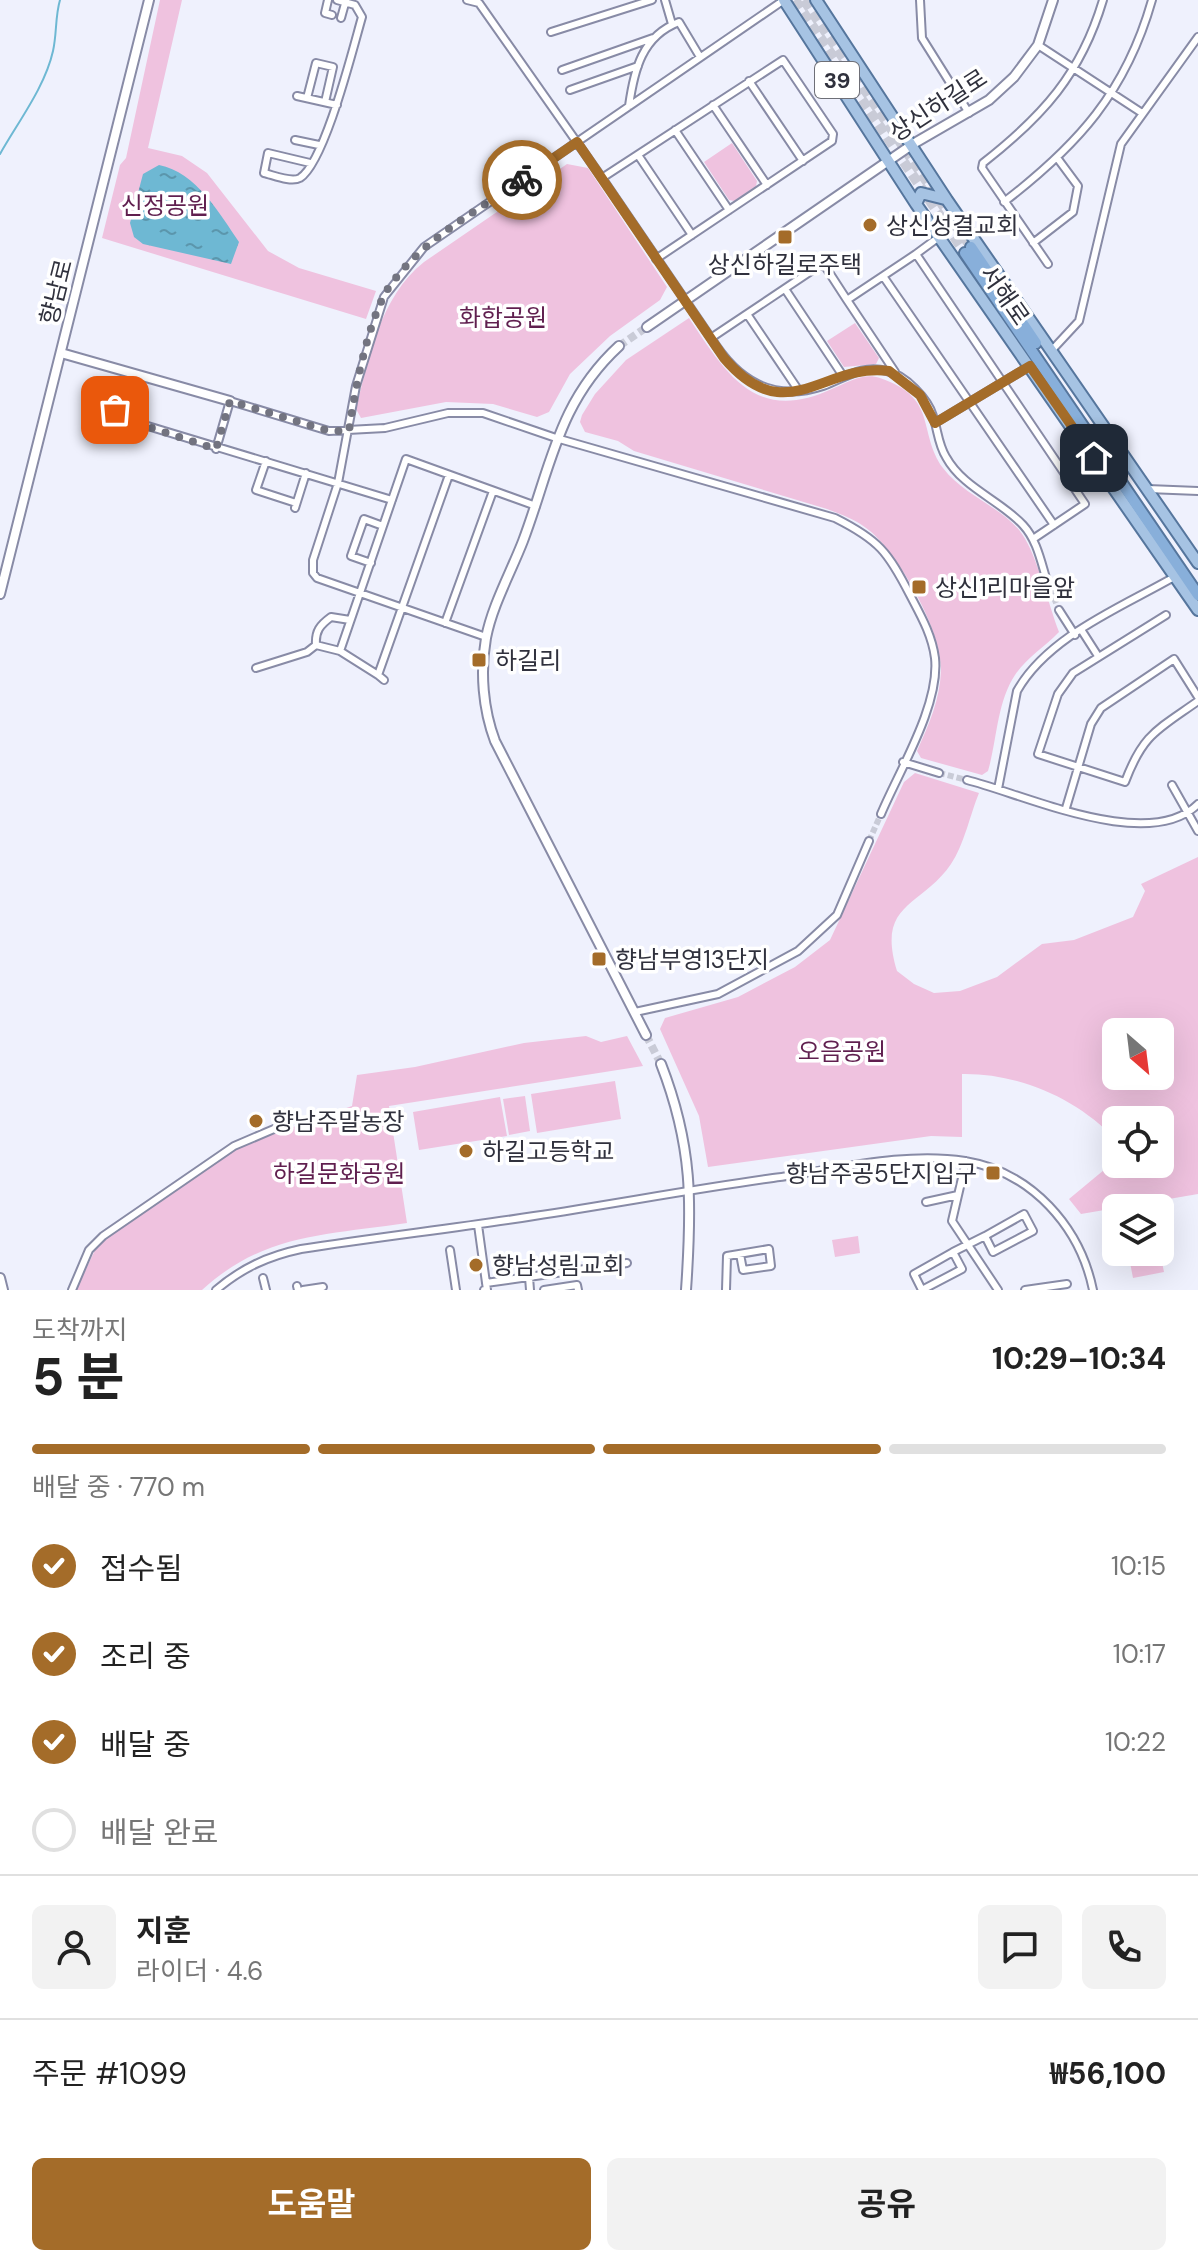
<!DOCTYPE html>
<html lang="ko">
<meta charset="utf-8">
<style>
body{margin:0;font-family:"DM Sans","Noto Sans KR",sans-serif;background:#f2f2f2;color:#222;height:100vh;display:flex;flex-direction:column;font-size:30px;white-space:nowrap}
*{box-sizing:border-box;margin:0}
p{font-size:26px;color:#767676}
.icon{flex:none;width:44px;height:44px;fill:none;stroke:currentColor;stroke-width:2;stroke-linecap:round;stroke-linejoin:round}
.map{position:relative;height:1290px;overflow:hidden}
.panel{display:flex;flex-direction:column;background:#fff;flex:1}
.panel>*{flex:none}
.needle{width:52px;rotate:152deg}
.controls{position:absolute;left:1102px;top:1018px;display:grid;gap:16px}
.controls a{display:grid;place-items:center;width:72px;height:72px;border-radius:12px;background:#fff;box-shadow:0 8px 32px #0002;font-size:40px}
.pin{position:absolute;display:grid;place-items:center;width:68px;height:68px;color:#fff;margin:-34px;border-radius:16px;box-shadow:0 4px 12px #0006}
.courier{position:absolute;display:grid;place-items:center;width:80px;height:80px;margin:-40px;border:6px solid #a46c29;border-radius:50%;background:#fff;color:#222;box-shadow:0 2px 10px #0007}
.head em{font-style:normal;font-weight:700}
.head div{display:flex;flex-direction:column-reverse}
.head{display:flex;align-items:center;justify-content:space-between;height:136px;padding:0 32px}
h1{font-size:52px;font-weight:700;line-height:60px}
.bar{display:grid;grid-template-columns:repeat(4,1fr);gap:12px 8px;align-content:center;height:96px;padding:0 32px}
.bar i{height:10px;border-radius:6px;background:#e0e0e0}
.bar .selected{background:#a46c29}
.bar p{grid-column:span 4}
.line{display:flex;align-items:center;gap:20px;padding:0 32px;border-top:2px solid #e0e0e0}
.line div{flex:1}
.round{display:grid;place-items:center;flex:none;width:84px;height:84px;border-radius:12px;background:#f2f2f2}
ol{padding:0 32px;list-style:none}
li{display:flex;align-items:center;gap:24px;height:88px}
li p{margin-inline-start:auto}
li .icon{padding:8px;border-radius:50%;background:#a46c29;color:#fff;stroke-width:4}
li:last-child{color:#767676}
li i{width:44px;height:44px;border:4px solid #e0e0e0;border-radius:50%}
.cta{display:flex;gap:16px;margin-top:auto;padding:16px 32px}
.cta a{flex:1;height:92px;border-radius:12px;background:#a46c29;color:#fff;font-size:32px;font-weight:700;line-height:92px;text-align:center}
.cta a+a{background:#f2f2f2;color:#222}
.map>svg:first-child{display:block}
.green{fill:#efc2df;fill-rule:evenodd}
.water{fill:url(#water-ripples)}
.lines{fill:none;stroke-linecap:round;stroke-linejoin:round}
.stream{stroke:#6eb8d3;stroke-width:2}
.minor-tunnel{stroke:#c9cbd7;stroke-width:6;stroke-dasharray:6 3;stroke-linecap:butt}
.tertiary-tunnel{stroke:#c9cbd7;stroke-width:8;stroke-dasharray:8 4;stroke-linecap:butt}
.trunk-tunnel{stroke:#c9cbd7;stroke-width:10;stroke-dasharray:10 5;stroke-linecap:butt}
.minor-casing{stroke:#888ba6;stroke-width:10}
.tertiary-casing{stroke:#888ba6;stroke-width:12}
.primary-casing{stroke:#56769d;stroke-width:14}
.trunk-casing{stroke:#56769d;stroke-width:14}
.minor{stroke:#fff;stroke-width:6}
.tertiary{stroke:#fff;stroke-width:8}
.primary{stroke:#a6c3e3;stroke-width:10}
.trunk{stroke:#88afda;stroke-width:10}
.done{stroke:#737480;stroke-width:8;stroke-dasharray:0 14.4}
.route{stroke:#a46c29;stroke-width:10}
.poi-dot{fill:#a46c29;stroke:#fff;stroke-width:3}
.labels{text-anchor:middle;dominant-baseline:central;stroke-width:7;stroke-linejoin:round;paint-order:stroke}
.shield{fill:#fff;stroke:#6e6f77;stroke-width:2}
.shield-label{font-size:22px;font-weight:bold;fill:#30313d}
.street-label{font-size:24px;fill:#30313d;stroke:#fff}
.park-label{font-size:24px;fill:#601f4f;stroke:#fff}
.poi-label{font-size:24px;fill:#30313d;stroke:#fff;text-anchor:start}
</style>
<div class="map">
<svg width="1198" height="1290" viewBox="0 0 1198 1290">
<defs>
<pattern id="water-ripples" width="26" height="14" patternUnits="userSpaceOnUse" patternTransform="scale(2)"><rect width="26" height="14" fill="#6eb8d3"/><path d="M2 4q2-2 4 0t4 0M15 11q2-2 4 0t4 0" fill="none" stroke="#5b96ac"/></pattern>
</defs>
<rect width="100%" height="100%" fill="#eff1fd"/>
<!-- green -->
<path class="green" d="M160,0H182L148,148L182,156L207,173L268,251L299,268L376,291L366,319L102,238L120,165L126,158Z
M732,143L757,181L756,186L734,201L729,200L704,162Z
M567,164L588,168L667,287L660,300L610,336L570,374L549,412L537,417L493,404L446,402L361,418L356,409C369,357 380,297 424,262Z
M689,318C727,375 756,425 834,388C848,382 864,372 880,378C939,398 917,432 943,468C964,496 1004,508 1022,534C1037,555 1049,606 1059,632C1045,647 1027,657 1015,675C997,702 997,740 988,771L982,775L921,758L917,751C929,724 940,700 941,670C942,631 899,555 870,531C857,520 843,515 827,509L634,451L618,441L585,432L580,422L582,415L595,394L626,360Z
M855,323L879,358L876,364L844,367L827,341Z
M915,773L979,793C970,815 964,845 951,864C921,908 876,902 897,971L914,984L934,993L960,991L997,977L1042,944L1074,940L1133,917L1145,891L1141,884L1198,857V1194L1081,1214L1069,1199L1116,1160V1164H1160V1120H1116V1140C1077,1098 1018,1073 962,1074V1137L931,1136L708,1167L699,1116L660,1029L665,1018L738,997L795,967L830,940L904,782ZM1116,1032H1160V1076H1116Z
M586,1036L601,1042L627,1036L643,1066L389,1106L407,1223C328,1235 264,1233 202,1290H76L96,1248L112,1233L243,1145L352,1106L357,1075L415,1067L524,1043Z
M615,1081L621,1119L537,1133L531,1094Z
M525,1096L530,1131L509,1135L503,1099Z
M500,1097L507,1136L419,1150L413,1112Z
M858,1236L860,1253L835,1257L832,1240Z
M1128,1252H1160L1164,1272L1133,1278Z"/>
<!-- water -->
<path class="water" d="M159,165C196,172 220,214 239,242L231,264L143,244L134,237L130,223L143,174Z"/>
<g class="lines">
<!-- stream -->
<path class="stream" d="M0,154C18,122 45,87 53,51C57,33 55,17 60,0"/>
<!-- minor-tunnel -->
<path class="minor-tunnel" d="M1047,581L1059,610
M939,773L967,780
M869,841L881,814"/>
<!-- tertiary-tunnel -->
<path class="tertiary-tunnel" d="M619,346L647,327
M646,1035L661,1064"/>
<!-- trunk-tunnel -->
<path class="trunk-tunnel" d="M795,0L965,253
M804,0L971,247"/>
<!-- minor casing -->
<g class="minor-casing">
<path id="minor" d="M328,0L325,13L332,15
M467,0L479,3L602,178
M665,0L672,24
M920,0L922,38L969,113
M341,18L346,0
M551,32L652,0
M1038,45L1142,113
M562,70L653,38
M749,81L803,161
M570,90L638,66
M297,96L337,105
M307,98L316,63L333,67L325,102
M713,105L767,185
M629,106C634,70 642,36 679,22L700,57
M675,130L729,210
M295,140L319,145
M638,155L692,235
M310,163L268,153L264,173C273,175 291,183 300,178C325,162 353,48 362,17L355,5L337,0
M1004,202C1078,145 1126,92 1152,0
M1033,243L1073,212L1078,186L1058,159
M916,254L939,237
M656,259L832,141L833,134L783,60L602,178L711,338
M1048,264L982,168L983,163C1043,116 1081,74 1103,0
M883,276L1054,525
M785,289L843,376
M847,300L823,263L711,338C737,380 772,403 823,386C845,378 862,364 887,371C905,375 928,399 933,416C938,431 938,444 946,457C963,488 1000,500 1023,525C1037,540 1041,562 1047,581
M747,314L799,391
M1053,349L1079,321L1121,144L1198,37
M895,372L847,300L916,254L1085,504L1033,539
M106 415a6 6 0 1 1 12 0a6 6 0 1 1-12 0Z
M118,417L392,500
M935,423L1030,366
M216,449L230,401L329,431L385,428L448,413H483L556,438L835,518C879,540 888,552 910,595C921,616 932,635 935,658C940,705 899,771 881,814
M266,461L256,490L296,503
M1148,489L1198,491
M295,508L306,473
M371,563L351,556L364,519L383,526
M1059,610L1075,635
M1166,615L1073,673L1058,694L1038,754L1125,782C1143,734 1157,730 1198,701
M445,623L493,491
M1082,631L1098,656
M486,637L317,578L313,573V560L338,483L356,386L384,297L424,247L784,0
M340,651L316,645C315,631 320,625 331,617L350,620
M256,668L307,652L316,645
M378,675L340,651L406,459L536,506
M384,680L378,675L449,475
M903,762L939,773
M967,780C1026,795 1149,853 1198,804
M1172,785L1198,831
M998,789L1017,691C1048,636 1122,607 1174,577
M1066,808L1091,724L1101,708L1174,659L1198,697
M635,1012L718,994L798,951L837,915L869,841
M966,1161L952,1221L998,1290
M926,1202L958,1195
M1024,1214L1033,1231L993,1252L985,1236Z
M478,1225L487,1290H484
M450,1250L456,1290
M953,1252L962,1269L922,1290L914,1274Z
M953,1252L985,1236
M529,1277L530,1290
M263,1278L266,1290
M486,1283L627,1263
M297,1286L298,1290
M72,1290L89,1250L103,1236L234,1146L288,1123
M216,1290C242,1268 268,1256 301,1249C378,1237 457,1228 534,1216C614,1204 693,1189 773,1178C834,1170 904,1151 965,1161C1032,1172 1080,1227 1093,1290
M303,1290L323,1287
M544,1290L577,1285L578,1290
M726,1290L727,1256L769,1249L771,1266L743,1270L740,1254
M1025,1290L1067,1284"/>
</g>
<!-- tertiary casing -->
<g class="tertiary-casing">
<path id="tertiary" d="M647,327L913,144L989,100L1014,77L1038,45L1053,0
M619,346C558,402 551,467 523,541C511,572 492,606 486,638C480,672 483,709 495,741L646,1035
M61,353L230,401
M0,594L149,0
M661,1064C693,1146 692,1204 686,1290
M0,1278L3,1290"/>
</g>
<!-- primary casing -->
<g class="primary-casing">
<path id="primary" d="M784,0L916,204L1198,610
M816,0L947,200L1198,563
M916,204L921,193L945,199"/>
</g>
<!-- trunk casing -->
<g class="trunk-casing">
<path id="trunk" d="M971,247L1036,343
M965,253L1198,595"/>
</g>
<!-- minor -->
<use href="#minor" class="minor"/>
<!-- tertiary -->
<use href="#tertiary" class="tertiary"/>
<!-- primary -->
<use href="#primary" class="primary"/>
<!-- trunk -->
<use href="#trunk" class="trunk"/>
</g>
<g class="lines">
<!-- done -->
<path class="done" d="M115,410L118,417L216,449L230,401L329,431H349C354,394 369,312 392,283C425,238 477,211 522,180"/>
<!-- route -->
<path class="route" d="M522,180L577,142L724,358C787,432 823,362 889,371L920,395L935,423L1030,366L1094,458"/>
</g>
<!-- markers -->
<g class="poi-dot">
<circle cx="870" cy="225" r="8"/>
<rect x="777" y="229" width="16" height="16" rx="4"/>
<rect x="911" y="579" width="16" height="16" rx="4"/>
<rect x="471" y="652" width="16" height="16" rx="4"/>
<rect x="591" y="951" width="16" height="16" rx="4"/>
<circle cx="256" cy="1121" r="8"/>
<circle cx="466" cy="1151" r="8"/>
<rect x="985" y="1165" width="16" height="16" rx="4"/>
<circle cx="476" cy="1265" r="8"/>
</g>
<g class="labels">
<!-- shield labels -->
<rect class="shield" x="815" y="62" width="44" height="36" rx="6"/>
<g class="shield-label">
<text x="837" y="80">39</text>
</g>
<!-- street labels -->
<g class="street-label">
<text transform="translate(938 105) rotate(-33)">상신하길로</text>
<text transform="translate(56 292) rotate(-76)">향남로</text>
<text transform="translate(1005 295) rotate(55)">서해로</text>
</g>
<!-- park labels -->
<g class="park-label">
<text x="165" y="205">신정공원</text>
<text x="503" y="317">화합공원</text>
<text x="842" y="1051">오음공원</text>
<text x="339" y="1173">하길문화공원</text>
</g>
<!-- poi labels -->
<g class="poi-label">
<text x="886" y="225">상신성결교회</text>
<text x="785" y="264" text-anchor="middle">상신하길로주택</text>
<text x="935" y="587">상신1리마을앞</text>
<text x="495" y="660">하길리</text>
<text x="615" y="959">향남부영13단지</text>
<text x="272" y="1121">향남주말농장</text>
<text x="482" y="1151">하길고등학교</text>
<text x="977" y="1173" text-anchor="end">향남주공5단지입구</text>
<text x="492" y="1265">향남성림교회</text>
</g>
</g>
</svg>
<div class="controls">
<a><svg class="needle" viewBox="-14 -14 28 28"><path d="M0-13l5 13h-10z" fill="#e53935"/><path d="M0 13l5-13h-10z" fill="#767676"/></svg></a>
<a><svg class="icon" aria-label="locate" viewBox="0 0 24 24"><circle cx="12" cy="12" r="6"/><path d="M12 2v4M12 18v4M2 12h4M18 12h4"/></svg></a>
<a><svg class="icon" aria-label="layers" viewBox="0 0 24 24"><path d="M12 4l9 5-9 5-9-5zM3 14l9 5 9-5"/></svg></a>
</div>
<div class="pin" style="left:115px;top:410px;background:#ea580c"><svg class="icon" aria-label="bag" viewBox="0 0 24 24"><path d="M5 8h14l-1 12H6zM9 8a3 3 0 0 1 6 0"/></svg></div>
<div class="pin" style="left:1094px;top:458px;background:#1f2937"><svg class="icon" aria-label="home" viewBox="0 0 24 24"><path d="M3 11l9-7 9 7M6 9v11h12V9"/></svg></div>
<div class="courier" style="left:522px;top:180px"><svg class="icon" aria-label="bike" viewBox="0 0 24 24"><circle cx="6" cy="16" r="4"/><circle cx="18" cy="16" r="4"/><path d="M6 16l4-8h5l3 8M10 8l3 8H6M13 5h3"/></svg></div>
</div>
<section class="panel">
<div class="head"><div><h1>5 분</h1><p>도착까지</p></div><em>10:29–10:34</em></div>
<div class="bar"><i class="selected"></i><i class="selected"></i><i class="selected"></i><i></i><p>배달 중 · 770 m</p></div>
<ol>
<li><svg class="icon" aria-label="check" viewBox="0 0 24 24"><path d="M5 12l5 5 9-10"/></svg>접수됨<p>10:15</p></li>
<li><svg class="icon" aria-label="check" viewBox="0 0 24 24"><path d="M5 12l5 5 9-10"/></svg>조리 중<p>10:17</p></li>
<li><svg class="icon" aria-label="check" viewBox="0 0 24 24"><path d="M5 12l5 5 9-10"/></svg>배달 중<p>10:22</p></li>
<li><i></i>배달 완료</li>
</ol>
<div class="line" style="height:144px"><a class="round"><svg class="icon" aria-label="person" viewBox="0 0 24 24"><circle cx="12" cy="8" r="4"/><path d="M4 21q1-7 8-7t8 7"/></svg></a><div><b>지훈</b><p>라이더 · 4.6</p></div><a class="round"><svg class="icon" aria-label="chat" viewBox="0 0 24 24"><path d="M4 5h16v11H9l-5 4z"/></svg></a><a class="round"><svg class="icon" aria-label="phone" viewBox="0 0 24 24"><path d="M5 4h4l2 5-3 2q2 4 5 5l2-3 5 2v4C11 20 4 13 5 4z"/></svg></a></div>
<div class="line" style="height:104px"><div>주문 #1099</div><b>₩56,100</b></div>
<div class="cta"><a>도움말</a><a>공유</a></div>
</section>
